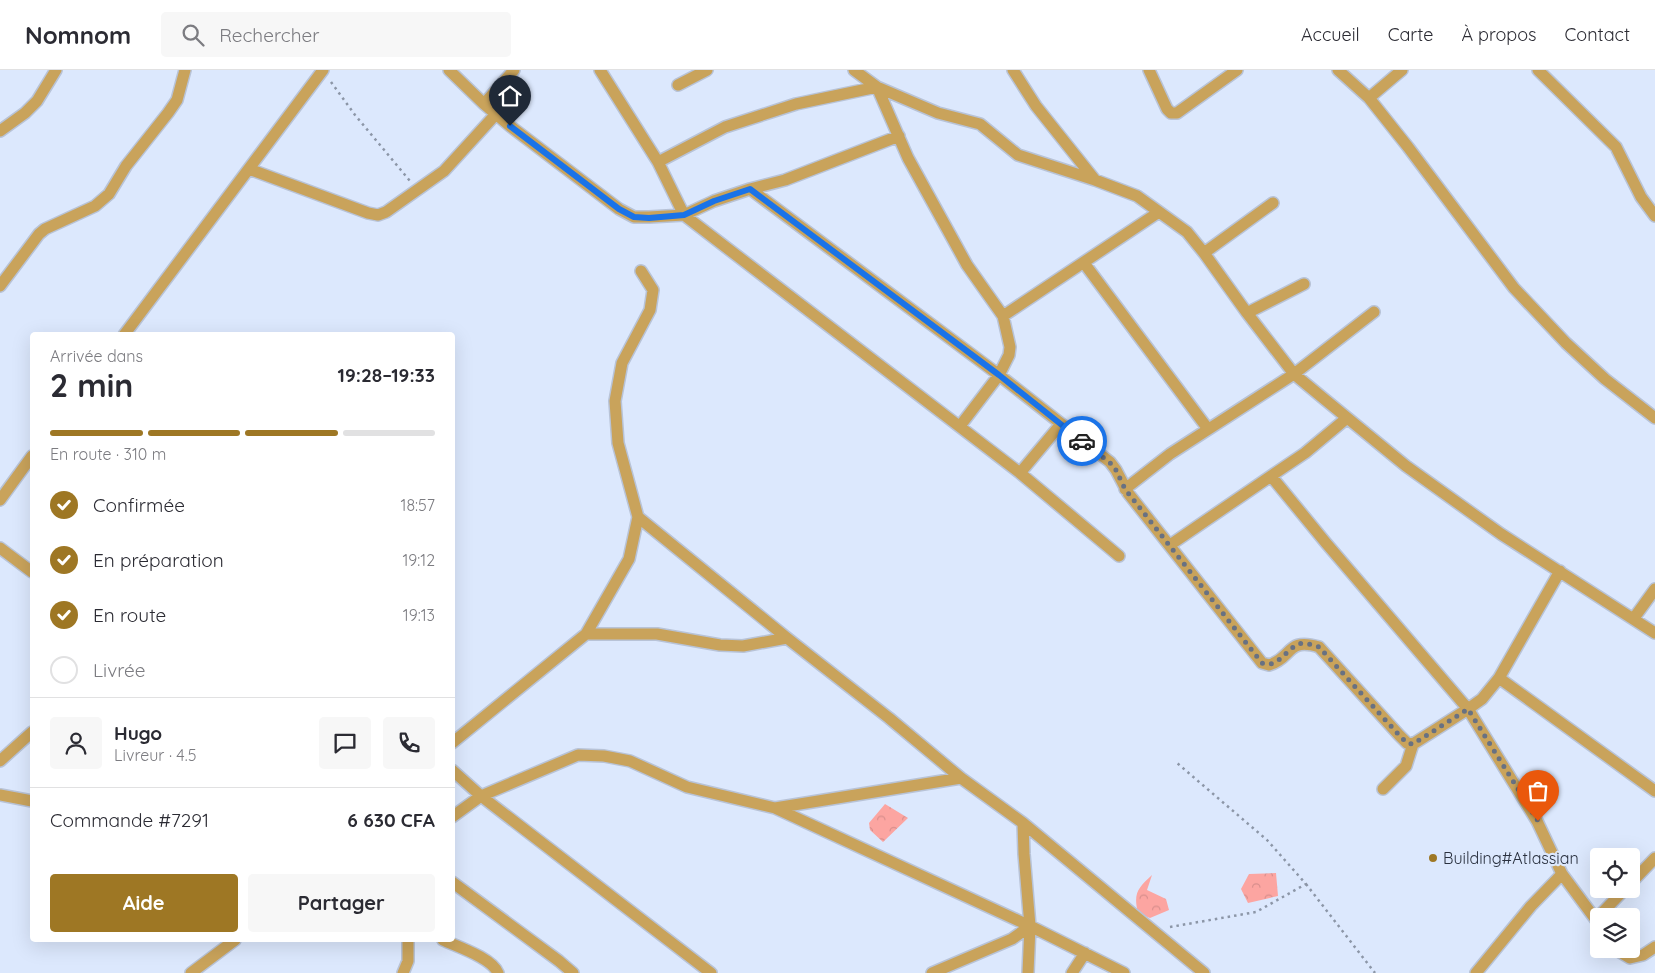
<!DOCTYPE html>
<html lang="fr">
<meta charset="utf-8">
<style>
body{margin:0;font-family:Quicksand,sans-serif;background:#f7f7f7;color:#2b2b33;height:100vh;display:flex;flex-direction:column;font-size:19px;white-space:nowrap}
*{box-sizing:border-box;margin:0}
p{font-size:16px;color:#7c7c81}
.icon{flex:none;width:28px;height:28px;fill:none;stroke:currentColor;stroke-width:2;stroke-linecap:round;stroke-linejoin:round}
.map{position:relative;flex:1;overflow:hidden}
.panel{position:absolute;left:30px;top:262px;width:425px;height:610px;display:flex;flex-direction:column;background:#fff;border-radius:5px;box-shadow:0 5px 20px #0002}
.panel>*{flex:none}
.controls{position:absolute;left:1590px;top:778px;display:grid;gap:10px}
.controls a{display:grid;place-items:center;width:50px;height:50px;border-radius:5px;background:#fff;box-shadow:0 5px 20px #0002;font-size:25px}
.pin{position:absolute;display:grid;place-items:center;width:42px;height:42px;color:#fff;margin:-51px -21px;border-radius:50% 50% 50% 0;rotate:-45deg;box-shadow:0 0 5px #0007}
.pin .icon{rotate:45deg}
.courier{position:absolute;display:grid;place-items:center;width:50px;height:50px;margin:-25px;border:4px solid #1a73e8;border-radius:50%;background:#fff;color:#222;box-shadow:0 1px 6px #0007}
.head em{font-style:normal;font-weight:700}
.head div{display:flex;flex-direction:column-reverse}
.head{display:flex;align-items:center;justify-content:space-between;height:85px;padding:0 20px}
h1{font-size:32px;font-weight:700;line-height:38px}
.bar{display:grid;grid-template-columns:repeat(4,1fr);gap:8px 5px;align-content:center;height:60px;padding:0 20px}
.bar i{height:6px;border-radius:4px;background:#e1e1e2}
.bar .on{background:#9e7724}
.bar p{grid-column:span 4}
.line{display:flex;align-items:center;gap:12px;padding:0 20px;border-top:1px solid #e1e1e2}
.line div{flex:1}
.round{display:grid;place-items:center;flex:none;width:52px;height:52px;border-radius:5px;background:#f7f7f7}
ol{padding:0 20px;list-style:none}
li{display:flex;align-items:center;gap:15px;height:55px}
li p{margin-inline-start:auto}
li .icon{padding:5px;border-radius:50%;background:#9e7724;color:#fff;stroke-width:4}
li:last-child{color:#7c7c81}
li i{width:28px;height:28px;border:2px solid #e1e1e2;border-radius:50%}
.cta{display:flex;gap:10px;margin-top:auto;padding:10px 20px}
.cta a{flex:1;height:58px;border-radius:5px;background:#9e7724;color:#fff;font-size:20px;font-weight:700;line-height:58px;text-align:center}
.cta a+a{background:#f7f7f7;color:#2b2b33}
header{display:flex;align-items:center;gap:30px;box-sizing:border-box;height:70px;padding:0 25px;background:#fff;border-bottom:1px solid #e1e1e2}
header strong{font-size:24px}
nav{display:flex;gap:28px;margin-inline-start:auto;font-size:18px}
.search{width:350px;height:45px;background:#f7f7f7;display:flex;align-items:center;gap:12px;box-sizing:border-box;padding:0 18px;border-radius:5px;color:#7c7c81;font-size:19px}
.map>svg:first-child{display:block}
.forest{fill:url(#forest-crowns)}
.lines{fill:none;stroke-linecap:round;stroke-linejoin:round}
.street-casing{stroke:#b8c3d7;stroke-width:14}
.path{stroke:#8c96a7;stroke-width:2.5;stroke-dasharray:2.5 4;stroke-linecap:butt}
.street{stroke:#c9a35b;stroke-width:11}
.done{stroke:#687182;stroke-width:5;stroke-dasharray:0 9}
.route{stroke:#1a73e8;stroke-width:6}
.poi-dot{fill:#9e7724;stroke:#dce8fd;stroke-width:2}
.labels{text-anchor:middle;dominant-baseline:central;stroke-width:4.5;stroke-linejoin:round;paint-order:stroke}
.poi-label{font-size:16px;fill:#2a313f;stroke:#dce8fd;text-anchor:start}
</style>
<header>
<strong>Nomnom</strong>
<div class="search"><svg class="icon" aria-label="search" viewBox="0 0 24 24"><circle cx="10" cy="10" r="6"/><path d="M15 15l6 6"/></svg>Rechercher</div>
<nav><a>Accueil</a><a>Carte</a><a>À propos</a><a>Contact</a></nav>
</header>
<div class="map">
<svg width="1655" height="903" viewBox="0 0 1655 903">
<defs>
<pattern id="forest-crowns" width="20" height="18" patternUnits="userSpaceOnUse" patternTransform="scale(1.25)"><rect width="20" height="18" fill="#fca5a1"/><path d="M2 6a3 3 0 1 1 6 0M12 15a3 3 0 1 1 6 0" fill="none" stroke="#d88e8c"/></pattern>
</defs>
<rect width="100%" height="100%" fill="#dce8fd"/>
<!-- forest -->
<path class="forest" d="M885,734L908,748L883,772L870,760L869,753Z
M1276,803L1278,826L1248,833L1241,819L1249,804Z
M1152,805L1147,820L1166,829L1169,840L1150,848L1138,843C1133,823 1138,818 1152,805Z"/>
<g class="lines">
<!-- street casing -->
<g class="street-casing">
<path id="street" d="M449,0L484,34L510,56L619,139L634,147H649L684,145L714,131L750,119L785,110L899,66
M600,0L658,92L684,145L1020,403L1061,354
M854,0L877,17L938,43L980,54L1018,85L1095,110L1137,126L1187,162L1204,183L1247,243L1294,304L1323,328L1406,396L1501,464L1655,563
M1013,0L1036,36L1095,110
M1149,0L1167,39L1171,43H1177L1237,0
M1338,0L1369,28L1408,77L1514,218L1566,273L1605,309L1655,348
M1538,0L1616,77L1641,127L1655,146
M678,15L707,0
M1369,28L1402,0
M484,34L514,0
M0,61L25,43L37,31L56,0
M658,92L725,57L796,34L877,17L908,88L967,195L1003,246L1010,277L1009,285L999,305L960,356
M249,99L368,143L378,145L386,142L444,101L496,44
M750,119L999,305L1110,392L1116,400L1128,423L1262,593L1269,595C1293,588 1286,567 1319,577L1399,665L1407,673L1413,674L1468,639L1326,473L1271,406L1305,383L1347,348
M1204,183L1273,133
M1084,193L1208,359
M0,216L39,164L45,159L95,136L109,124L126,96L168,43L177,30L185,0
M1247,243L1304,214
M1003,246L1159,142
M124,265L323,0
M1020,403L1119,486
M1125,419L1170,384L1294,304L1374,242
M0,430L32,386
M638,447L787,568L889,648L961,708L1023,753L1204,903
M1170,475L1271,406
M0,478L32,502
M1634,548L1655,519
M586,564H657L720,575L743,576L787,568
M1499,608L1655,721
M452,673L586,564L629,489L638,447L618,373L615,331L622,293L650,240L653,220L641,201
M0,691L32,662
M452,700L481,726L711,903
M1383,719L1406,696L1413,674
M0,725L32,731
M775,738L1030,856
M452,747L481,726L578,685L604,686L630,691L687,717L775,738L961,708
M1023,753L1024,784L1030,856L1028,903
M1562,804L1599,854
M452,812L559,891L573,903
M1631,813L1655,788
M1599,846L1625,819
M443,870C458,877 492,888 498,903
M1615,879L1630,888L1643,885L1655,877
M191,903L235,870
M403,903L408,891V870
M932,903L1012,869L1030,856L1124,903
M1072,903L1085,883
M1476,903L1531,836L1562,804L1537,751L1468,639L1482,629L1499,608L1560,501"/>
</g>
<!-- path -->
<path class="path" d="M331,12L355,45L410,111
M1306,814L1375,903
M1170,857L1256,842L1306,814L1267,770L1177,693"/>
<!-- street -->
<use href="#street" class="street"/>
</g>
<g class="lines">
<!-- done -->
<path class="done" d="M1082,371L1114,396L1125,419L1262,593C1278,599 1286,579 1299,574C1305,572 1313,575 1319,577L1399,665L1407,673L1413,674L1468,639L1538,751"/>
<!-- route -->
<path class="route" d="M510,56L619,139L634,147L649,148L684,145L714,131L750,119L999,305L1082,371"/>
</g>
<!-- markers -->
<circle class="poi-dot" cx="1433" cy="788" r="5"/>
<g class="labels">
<!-- poi labels -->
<g class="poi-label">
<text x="1443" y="788">Building#Atlassian</text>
</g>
</g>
</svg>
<div class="controls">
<a><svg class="icon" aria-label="locate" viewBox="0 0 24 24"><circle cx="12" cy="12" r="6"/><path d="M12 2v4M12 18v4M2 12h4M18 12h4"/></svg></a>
<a><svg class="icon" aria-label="layers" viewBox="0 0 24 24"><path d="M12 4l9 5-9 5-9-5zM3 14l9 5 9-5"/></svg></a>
</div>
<div class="pin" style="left:1538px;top:751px;background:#ea580c"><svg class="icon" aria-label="bag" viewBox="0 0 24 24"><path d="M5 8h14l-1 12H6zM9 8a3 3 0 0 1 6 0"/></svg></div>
<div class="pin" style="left:510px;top:56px;background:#1f2937"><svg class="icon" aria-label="home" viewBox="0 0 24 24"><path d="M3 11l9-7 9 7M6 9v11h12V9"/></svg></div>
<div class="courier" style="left:1082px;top:371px"><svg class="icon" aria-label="car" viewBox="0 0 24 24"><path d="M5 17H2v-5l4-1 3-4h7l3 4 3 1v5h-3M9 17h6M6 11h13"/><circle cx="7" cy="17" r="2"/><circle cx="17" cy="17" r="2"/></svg></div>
<section class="panel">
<div class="head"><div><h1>2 min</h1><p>Arrivée dans</p></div><em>19:28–19:33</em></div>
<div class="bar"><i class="on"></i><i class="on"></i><i class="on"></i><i></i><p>En route · 310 m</p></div>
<ol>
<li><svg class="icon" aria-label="check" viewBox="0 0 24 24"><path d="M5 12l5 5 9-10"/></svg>Confirmée<p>18:57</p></li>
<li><svg class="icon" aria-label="check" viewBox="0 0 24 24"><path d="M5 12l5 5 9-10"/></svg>En préparation<p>19:12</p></li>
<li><svg class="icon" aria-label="check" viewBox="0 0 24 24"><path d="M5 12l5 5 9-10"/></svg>En route<p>19:13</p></li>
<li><i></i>Livrée</li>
</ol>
<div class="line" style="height:90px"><a class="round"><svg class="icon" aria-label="person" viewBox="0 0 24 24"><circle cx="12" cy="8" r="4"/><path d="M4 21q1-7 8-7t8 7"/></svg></a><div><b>Hugo</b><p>Livreur · 4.5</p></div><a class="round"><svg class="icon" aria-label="chat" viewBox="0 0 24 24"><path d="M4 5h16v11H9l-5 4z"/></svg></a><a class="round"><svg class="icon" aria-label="phone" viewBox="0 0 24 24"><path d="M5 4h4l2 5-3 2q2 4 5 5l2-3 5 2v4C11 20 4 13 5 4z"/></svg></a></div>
<div class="line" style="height:65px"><div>Commande #7291</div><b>6 630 CFA</b></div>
<div class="cta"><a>Aide</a><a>Partager</a></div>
</section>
</div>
